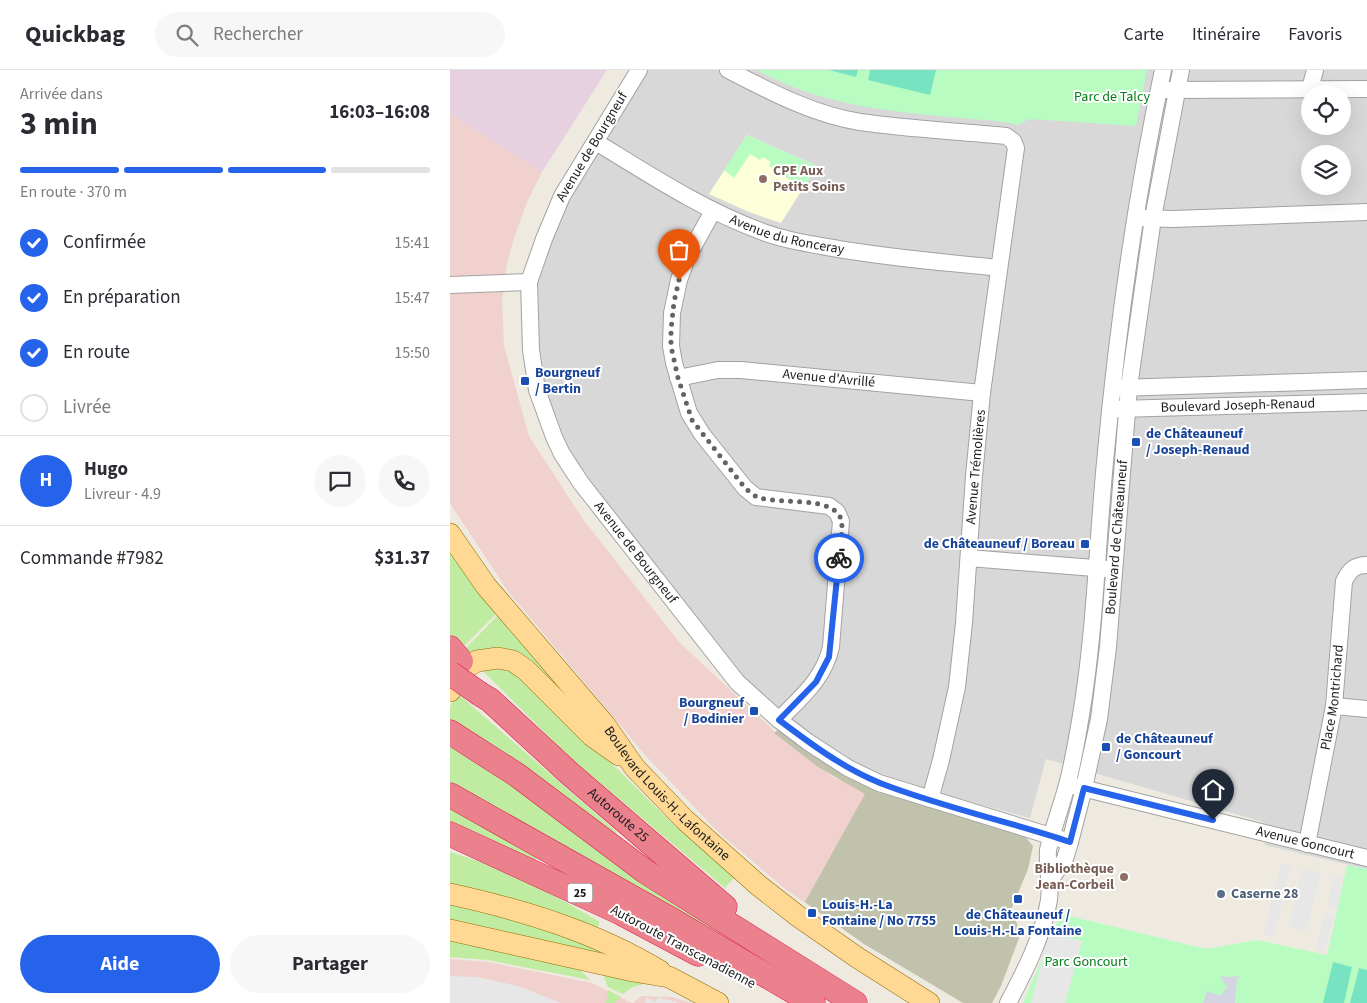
<!DOCTYPE html>
<html lang="fr">
<meta charset="utf-8">
<style>
body{margin:0;font-family:"Source Sans 3",sans-serif;background:#f7f7f7;color:#2b2b33;height:100vh;display:flex;flex-direction:column;font-size:19px;white-space:nowrap}
*{box-sizing:border-box;margin:0}
p{font-size:16px;color:#7c7c81}
.icon{flex:none;width:28px;height:28px;fill:none;stroke:currentColor;stroke-width:2;stroke-linecap:round;stroke-linejoin:round}
.map{position:relative;flex:1;overflow:hidden}
.panel{display:flex;flex-direction:column;background:#fff;width:450px}
.panel>*{flex:none}
.controls{position:absolute;left:851px;top:15px;display:grid;gap:10px}
.controls a{display:grid;place-items:center;width:50px;height:50px;border-radius:50%;background:#fff;box-shadow:0 5px 20px #0002;font-size:25px}
.pin{position:absolute;display:grid;place-items:center;width:42px;height:42px;color:#fff;margin:-51px -21px;border-radius:50% 50% 50% 0;rotate:-45deg;box-shadow:0 0 5px #0007}
.pin .icon{rotate:45deg}
.courier{position:absolute;display:grid;place-items:center;width:50px;height:50px;margin:-25px;border:4px solid #2563eb;border-radius:50%;background:#fff;color:#222;box-shadow:0 1px 6px #0007}
.overview em{font-style:normal;font-weight:700}
.overview div{display:flex;flex-direction:column-reverse}
.overview{display:flex;align-items:center;justify-content:space-between;height:85px;padding:0 20px}
h1{font-size:32px;font-weight:700;line-height:38px}
.bar{display:grid;grid-template-columns:repeat(4,1fr);gap:8px 5px;align-content:center;height:60px;padding:0 20px}
.bar i{height:6px;border-radius:4px;background:#e1e1e2}
.bar .on{background:#2563eb}
.bar p{grid-column:span 4}
.line{display:flex;align-items:center;gap:12px;padding:0 20px;border-top:1px solid #e1e1e2}
.line div{flex:1}
.round{display:grid;place-items:center;flex:none;width:52px;height:52px;border-radius:26px;background:#f7f7f7}
ol{padding:0 20px;list-style:none}
li{display:flex;align-items:center;gap:15px;height:55px}
li p{margin-inline-start:auto}
li .icon{padding:5px;border-radius:50%;background:#2563eb;color:#fff;stroke-width:4}
li:last-child{color:#7c7c81}
li i{width:28px;height:28px;border:2px solid #e1e1e2;border-radius:50%}
.button{display:flex;gap:10px;margin-top:auto;padding:10px 20px}
.button a{flex:1;height:58px;border-radius:30px;background:#2563eb;color:#fff;font-size:20px;font-weight:700;line-height:58px;text-align:center}
.button a+a{background:#f7f7f7;color:#2b2b33}
header{display:flex;align-items:center;gap:30px;box-sizing:border-box;height:70px;padding:0 25px;background:#fff;border-bottom:1px solid #e1e1e2}
header strong{font-size:24px}
nav{display:flex;gap:28px;margin-inline-start:auto;font-size:18px}
.search{width:350px;height:45px;background:#f7f7f7;display:flex;align-items:center;gap:12px;box-sizing:border-box;padding:0 18px;border-radius:28px;color:#7c7c81;font-size:19px}
main{display:flex;flex:1;min-height:0}
.map>svg:first-child{display:block}
.residential{fill:#d9d8d8;fill-rule:evenodd}
.commercial{fill:#f0d1cd}
.industrial{fill:#e7d1e1}
.education{fill:#fcffd7}
.construction{fill:#c1c2ab}
.grass{fill:#c0eca1}
.park{fill:#b8fcc2}
.pitch{fill:#78e3c1}
.parking{fill:#e7e7e7}
.plaza{fill:#d5d4e3}
.lines{fill:none;stroke-linecap:round;stroke-linejoin:round}
.minor-casing{stroke:#a2a2a2;stroke-width:18}
.major-casing{stroke:#926d00;stroke-width:22}
.highway-casing{stroke:#df194e;stroke-width:25}
.minor{stroke:#fff;stroke-width:16}
.major{stroke:#ffd893;stroke-width:21}
.highway{stroke:#eb818d;stroke-width:24}
.highway-bridge-casing{stroke:#df194e;stroke-width:25;stroke-linecap:butt}
.highway-bridge{stroke:#eb818d;stroke-width:24}
.done{stroke:#656360;stroke-width:5;stroke-dasharray:0 9}
.route{stroke:#2563eb;stroke-width:6}
.education-dot{fill:#8d6e63;stroke:#fff;stroke-width:2}
.transit-dot{fill:#1a4fb4;stroke:#fff;stroke-width:2}
.service-dot{fill:#5c6f8a;stroke:#fff;stroke-width:2}
.labels{text-anchor:middle;dominant-baseline:central;stroke-width:4;stroke-linejoin:round;paint-order:stroke}
.shield{fill:#fff;stroke:#5f5f5f;stroke-width:1}
.shield-label{font-size:12px;font-weight:bold;fill:#1b1b1b}
.park-label{font-size:14px;fill:#057d18;stroke:#fff}
.street-label{font-size:14px;fill:#1b1b1b;stroke:#fff}
.education-label{font-size:14px;font-weight:bold;fill:#785e54;stroke:#fff;text-anchor:start}
.transit-label{font-size:14px;font-weight:bold;fill:#164399;stroke:#fff;text-anchor:start}
.service-label{font-size:14px;font-weight:bold;fill:#4e5e75;stroke:#fff;text-anchor:start}
</style>
<header>
<strong>Quickbag</strong>
<div class="search"><svg class="icon" aria-label="search" viewBox="0 0 24 24"><circle cx="10" cy="10" r="6"/><path d="M15 15l6 6"/></svg>Rechercher</div>
<nav><a>Carte</a><a>Itinéraire</a><a>Favoris</a></nav>
</header>
<main>
<section class="panel">
<div class="overview"><div><h1>3 min</h1><p>Arrivée dans</p></div><em>16:03–16:08</em></div>
<div class="bar"><i class="on"></i><i class="on"></i><i class="on"></i><i></i><p>En route · 370 m</p></div>
<ol>
<li><svg class="icon" aria-label="check" viewBox="0 0 24 24"><path d="M5 12l5 5 9-10"/></svg>Confirmée<p>15:41</p></li>
<li><svg class="icon" aria-label="check" viewBox="0 0 24 24"><path d="M5 12l5 5 9-10"/></svg>En préparation<p>15:47</p></li>
<li><svg class="icon" aria-label="check" viewBox="0 0 24 24"><path d="M5 12l5 5 9-10"/></svg>En route<p>15:50</p></li>
<li><i></i>Livrée</li>
</ol>
<div class="line" style="height:90px"><b class="round" style="background:#2563eb;color:#fff">H</b><div><b>Hugo</b><p>Livreur · 4.9</p></div><a class="round"><svg class="icon" aria-label="chat" viewBox="0 0 24 24"><path d="M4 5h16v11H9l-5 4z"/></svg></a><a class="round"><svg class="icon" aria-label="phone" viewBox="0 0 24 24"><path d="M5 4h4l2 5-3 2q2 4 5 5l2-3 5 2v4C11 20 4 13 5 4z"/></svg></a></div>
<div class="line" style="height:65px"><div>Commande #7982</div><b>$31.37</b></div>
<div class="button"><a>Aide</a><a>Partager</a></div>
</section>
<div class="map">
<svg width="917" height="933" viewBox="0 0 917 933">
<rect width="100%" height="100%" fill="#eeeae0"/>
<!-- residential -->
<path class="residential" d="M188,0H917V799L815,775L813,752L596,689L580,748L433,708L367,672L299,624L98,376L74,296L73,221L96,141ZM860,24H892V56H860ZM860,84H892V116H860Z"/>
<!-- commercial -->
<path class="commercial" d="M0,44L92,102L77,132L65,165L57,193L52,231L54,276L79,366L132,448L229,572L337,673L383,707L449,732L516,933L414,874L334,818L266,760L196,686L57,520L0,433Z
M0,889L38,892L142,913L182,933H0Z
M191,926L223,927L241,933H183Z"/>
<!-- industrial -->
<path class="industrial" d="M0,0H157L92,102L0,44Z"/>
<!-- education -->
<path class="education" d="M297,65L367,96L331,153L299,142L259,124Z"/>
<!-- construction -->
<path class="construction" d="M328,660L375,690L573,764L583,776L578,799L560,842L567,853L569,868L551,916L542,933H513L414,874L355,832L415,724L368,697L324,663Z"/>
<!-- grass -->
<path class="grass" d="M0,479L48,542L12,578L0,564Z
M49,544L144,655L88,601L19,586L14,580Z
M46,595L74,607L222,753L284,808L275,818L117,685L30,598Z
M7,623L167,762L165,765L0,651V637Z
M0,671L226,834L288,876L0,715Z
M0,735L88,784L86,790L0,753Z
M0,782C53,797 103,824 150,852L146,860L0,817Z
M0,831L56,844L182,892L0,852Z
M0,868L129,899L140,910L38,890L0,887Z
M158,902L194,912V914L183,917L173,924L158,917L154,907Z
M158,920L171,927L165,933H156Z"/>
<!-- park -->
<path class="park" d="M307,0H697L686,56L579,49L568,55L555,52C470,43 384,43 307,0Z
M297,65L367,96L353,118L319,96L321,92L313,87L310,90L300,84L284,108L274,100Z
M897,795L917,799V933H573L611,844L756,879L807,870L877,885Z"/>
<!-- pitch -->
<path class="pitch" d="M379,0H408L406,7Z
M420,0H486L480,25L418,10Z
M883,892L902,897L894,933H873Z
M909,898L917,900V933H900Z"/>
<!-- parking -->
<path class="parking" d="M831,793L841,795L824,867L814,865Z
M853,798L871,802L857,861L839,857Z
M884,806L893,808L886,840L877,838Z
M875,843L884,845L875,881L866,879Z
M599,863L632,871L615,933H581Z
M0,906L27,907L68,916L111,933H0Z
M208,927L226,932L227,933H195L197,928L206,932Z"/>
<!-- plaza -->
<path class="plaza" d="M770,906L779,907L790,906L787,909L785,933H753L757,921L770,926L777,917Z"/>
<g class="lines">
<!-- minor casing -->
<g class="minor-casing">
<g id="minor">
<path id="s1" d="M189,0L112,126L94,169L79,212L81,280L87,320L104,367L112,384L131,413L287,612L329,650L358,672L398,698L429,713L620,772"/>
<path d="M278,0C319,21 364,45 410,52C458,59 508,61 556,66L563,71L566,78L532,323L524,406L514,553L507,617L491,690L480,729"/>
<path d="M860,19L865,0"/>
<path d="M716,20L917,19"/>
<path id="s2" d="M146,72C200,105 253,140 313,162C335,170 359,174 383,178C438,188 493,192 549,198"/>
<path d="M263,141L237,188L229,210L222,243L221,276L224,293L239,343L252,364L295,418L306,427L379,436L387,442L391,451L381,577C374,609 350,628 329,650"/>
<path d="M692,148L723,149L917,142"/>
<path d="M0,215L79,212"/>
<path id="s3" d="M228,308L268,300H291L532,323"/>
<path d="M669,318L917,310"/>
<path id="s4" d="M667,339L917,332"/>
<path d="M519,488L657,499"/>
<path d="M884,636L917,639"/>
<path id="s5" d="M624,716L917,788"/>
<path id="s6" d="M857,774L884,636L894,511C900,500 904,495 917,495"/>
<path id="s7" d="M601,809L615,789L620,772L634,718L649,649L658,577L679,317L703,148L731,0"/>
<path d="M558,933C575,901 593,866 599,830C601,813 597,797 598,780C603,758 611,737 617,715C623,693 627,669 631,645C645,562 647,477 655,392C667,261 685,130 713,0"/>
</g>
</g>
<!-- major casing -->
<g class="major-casing">
<g id="major">
<path id="s8" d="M0,464L36,516L155,655L185,698L235,750L308,815L349,847L408,888L479,933"/>
<path d="M0,621L14,599L27,591L48,588L63,591L76,600L142,666L169,685"/>
<path d="M0,824C73,840 146,862 210,901"/>
<path d="M0,860L183,901L219,907L268,933"/>
</g>
</g>
<!-- highway casing -->
<g class="highway-casing">
<g id="highway">
<path d="M0,578L11,591"/>
<path id="s9" d="M30,624L40,630L119,703L275,837"/>
<path d="M0,662L67,705L196,802L405,933"/>
<path d="M0,725L222,850L363,933"/>
<path d="M0,764L169,842L248,884"/>
</g>
</g>
<!-- minor -->
<use href="#minor" class="minor"/>
<!-- major -->
<use href="#major" class="major"/>
<!-- highway -->
<use href="#highway" class="highway"/>
<!-- highway-bridge casing -->
<g class="highway-bridge-casing">
<path id="highway-bridge" d="M0,603L30,624"/>
</g>
<!-- highway-bridge -->
<use href="#highway-bridge" class="highway-bridge"/>
</g>
<g class="lines">
<!-- done -->
<path class="done" d="M229,210L224,232L221,260V276L228,308L242,350L295,418C299,421 303,426 308,427C328,435 383,425 391,449C394,460 389,477 389,488"/>
<!-- route -->
<path class="route" d="M389,488L379,587L366,612L329,650C361,674 393,698 430,713C491,737 558,751 620,772L634,718L763,750"/>
</g>
<!-- markers -->
<g class="education-dot">
<circle cx="313" cy="109" r="5"/>
<circle cx="674" cy="807" r="5"/>
</g>
<g class="transit-dot">
<rect x="70" y="306" width="10" height="10" rx="2.5"/>
<rect x="681" y="367" width="10" height="10" rx="2.5"/>
<rect x="630" y="469" width="10" height="10" rx="2.5"/>
<rect x="299" y="636" width="10" height="10" rx="2.5"/>
<rect x="651" y="672" width="10" height="10" rx="2.5"/>
<rect x="563" y="824" width="10" height="10" rx="2.5"/>
<rect x="357" y="838" width="10" height="10" rx="2.5"/>
</g>
<circle class="service-dot" cx="771" cy="824" r="5"/>
<g class="labels">
<!-- shield labels -->
<rect class="shield" x="117.5" y="813.5" width="25" height="19" rx="4"/>
<g class="shield-label">
<text x="130" y="823">25</text>
</g>
<!-- park labels -->
<g class="park-label">
<text x="662" y="27">Parc de Talcy</text>
<text x="636" y="892">Parc Goncourt</text>
</g>
<!-- street labels -->
<g class="street-label">
<text transform="translate(142 77) rotate(-59)">Avenue de Bourgneuf</text>
<text stroke="none"><textPath href="#s2" startOffset="214">Avenue du Ronceray</textPath></text>
<text stroke="none"><textPath href="#s3" startOffset="152">Avenue d'Avrillé</textPath></text>
<text stroke="none"><textPath href="#s4" startOffset="121">Boulevard Joseph-Renaud</textPath></text>
<text transform="translate(526 397) rotate(-85)">Avenue Trémolières</text>
<text stroke="none"><textPath href="#s7" startOffset="351">Boulevard de Châteauneuf</textPath></text>
<text stroke="none"><textPath href="#s1" startOffset="540">Avenue de Bourgneuf</textPath></text>
<text stroke="none"><textPath href="#s6" startOffset="149">Place Montrichard</textPath></text>
<text stroke="none"><textPath href="#s8" startOffset="339">Boulevard Louis-H.-Lafontaine</textPath></text>
<text stroke="none"><textPath href="#s9" startOffset="184">Autoroute 25</textPath></text>
<text stroke="none"><textPath href="#s5" startOffset="238">Avenue Goncourt</textPath></text>
<text transform="translate(233 877) rotate(28)">Autoroute Transcanadienne</text>
</g>
<!-- education labels -->
<g class="education-label">
<text x="323" y="101">CPE Aux<tspan x="323" dy="16">Petits Soins</tspan></text>
<text x="664" y="799" text-anchor="end">Bibliothèque<tspan x="664" dy="16">Jean-Corbeil</tspan></text>
</g>
<!-- transit labels -->
<g class="transit-label">
<text x="85" y="303">Bourgneuf<tspan x="85" dy="16">/ Bertin</tspan></text>
<text x="696" y="364">de Châteauneuf<tspan x="696" dy="16">/ Joseph-Renaud</tspan></text>
<text x="625" y="474" text-anchor="end">de Châteauneuf / Boreau</text>
<text x="294" y="633" text-anchor="end">Bourgneuf<tspan x="294" dy="16">/ Bodinier</tspan></text>
<text x="666" y="669">de Châteauneuf<tspan x="666" dy="16">/ Goncourt</tspan></text>
<text x="372" y="835">Louis-H.-La<tspan x="372" dy="16">Fontaine / No 7755</tspan></text>
<text x="568" y="845" text-anchor="middle">de Châteauneuf /<tspan x="568" dy="16">Louis-H.-La Fontaine</tspan></text>
</g>
<!-- service labels -->
<g class="service-label">
<text x="781" y="824">Caserne 28</text>
</g>
</g>
</svg>
<div class="controls">
<a><svg class="icon" aria-label="locate" viewBox="0 0 24 24"><circle cx="12" cy="12" r="6"/><path d="M12 2v4M12 18v4M2 12h4M18 12h4"/></svg></a>
<a><svg class="icon" aria-label="layers" viewBox="0 0 24 24"><path d="M12 4l9 5-9 5-9-5zM3 14l9 5 9-5"/></svg></a>
</div>
<div class="pin" style="left:229px;top:210px;background:#ea580c"><svg class="icon" aria-label="bag" viewBox="0 0 24 24"><path d="M5 8h14l-1 12H6zM9 8a3 3 0 0 1 6 0"/></svg></div>
<div class="pin" style="left:763px;top:750px;background:#1f2937"><svg class="icon" aria-label="home" viewBox="0 0 24 24"><path d="M3 11l9-7 9 7M6 9v11h12V9"/></svg></div>
<div class="courier" style="left:389px;top:488px"><svg class="icon" aria-label="bike" viewBox="0 0 24 24"><circle cx="6" cy="16" r="4"/><circle cx="18" cy="16" r="4"/><path d="M6 16l4-8h5l3 8M10 8l3 8H6M13 5h3"/></svg></div>
</div>
</main>
